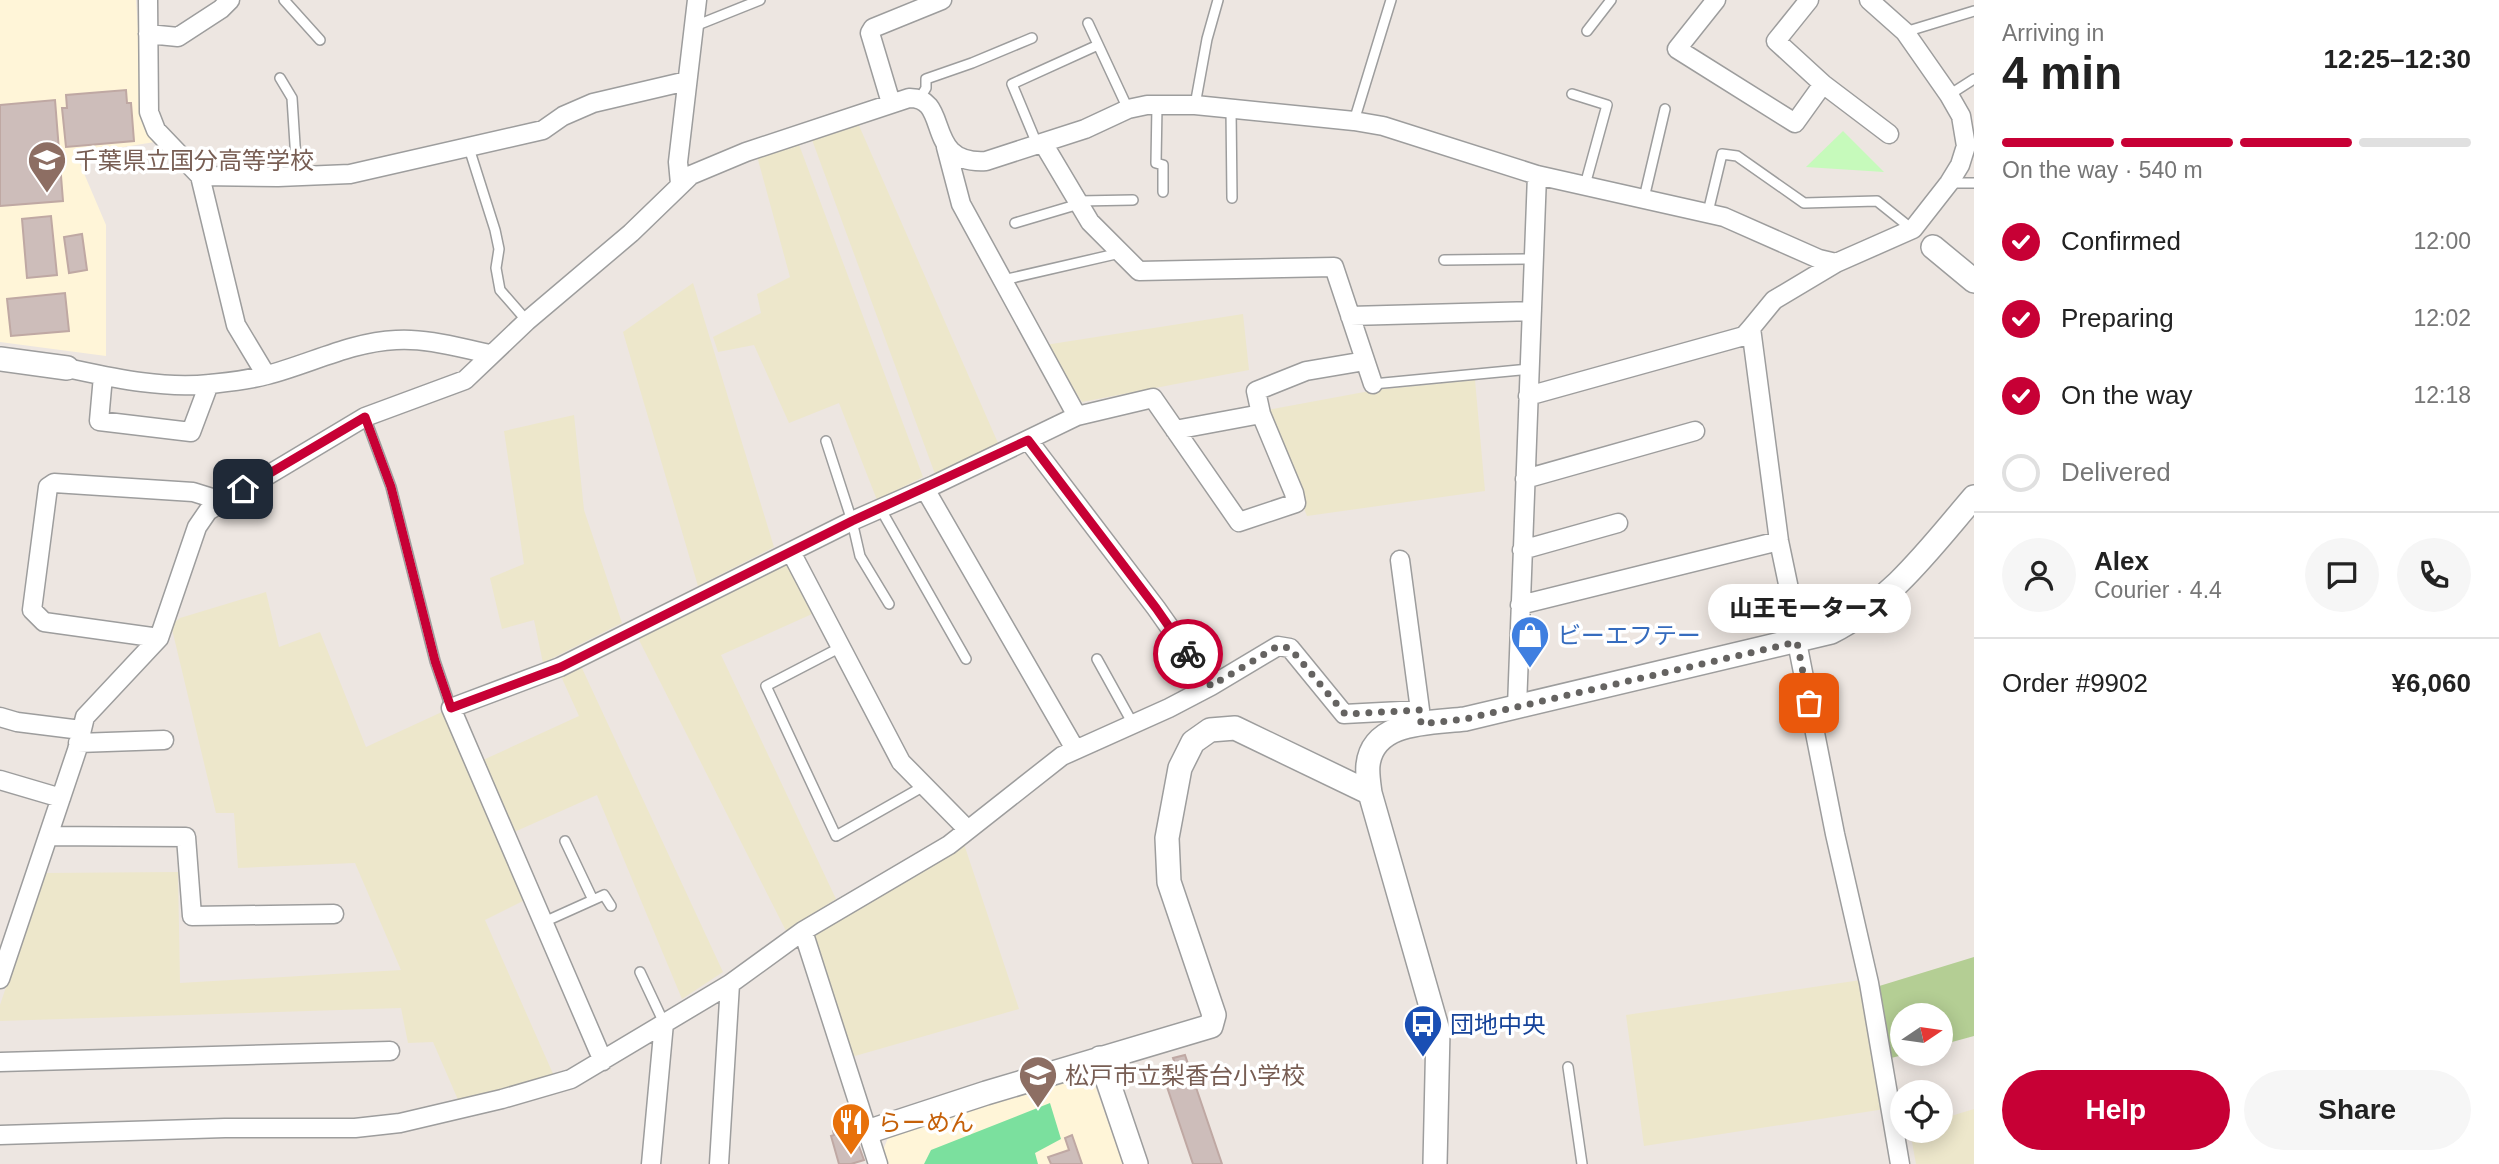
<!DOCTYPE html>
<meta charset="utf-8">
<style>
body{margin:0;font-family:Arial,"Noto Sans JP",sans-serif;background:#f6f6f6;color:#222;height:100vh;display:flex;flex-direction:column;font-size:26px;white-space:nowrap}
*{box-sizing:border-box;margin:0}
p{font-size:23px;color:#767676}
.icon{flex:none;width:38px;height:38px;fill:none;stroke:currentColor;stroke-width:2;stroke-linecap:round;stroke-linejoin:round}
.map{position:relative;flex:1;overflow:hidden}
.sheet{display:flex;flex-direction:column;background:#fff;width:525px}
.sheet>*{flex:none}
.needle{width:46px;rotate:77deg}
.tools{position:absolute;left:1890px;top:1003px;display:grid;gap:14px}
.tools a{display:grid;place-items:center;width:63px;height:63px;border-radius:50%;background:#fff;box-shadow:0 4px 18px #0003;font-size:35px}
.pin{position:absolute;display:grid;place-items:center;width:60px;height:60px;color:#fff;margin:-30px;border-radius:14px;box-shadow:0 4px 10px #0006}
.courier{position:absolute;display:grid;place-items:center;width:70px;height:70px;margin:-35px;border:5px solid #c70035;border-radius:50%;background:#fff;color:#222;box-shadow:0 2px 9px #0007}
.bubble{position:absolute;height:49px;border-radius:24px;background:#fff;box-shadow:0 4px 18px #0003;font-size:23px;font-weight:800;line-height:49px;text-align:center}
.overview em{font-style:normal;font-weight:800}
.overview div{display:flex;flex-direction:column-reverse}
.overview{display:flex;align-items:center;justify-content:space-between;height:119px;padding:0 28px}
h1{font-size:46px;font-weight:800;line-height:52px}
.bar{display:grid;grid-template-columns:repeat(4,1fr);gap:10px 7px;align-content:center;height:84px;padding:0 28px}
.bar i{height:9px;border-radius:5px;background:#e0e0e0}
.bar .active{background:#c70035}
.bar p{grid-column:span 4}
.line{display:flex;align-items:center;gap:18px;padding:0 28px;border-top:2px solid #e0e0e0}
.line div{flex:1}
.round{display:grid;place-items:center;flex:none;width:74px;height:74px;border-radius:37px;background:#f6f6f6}
ol{padding:0 28px;list-style:none}
li{display:flex;align-items:center;gap:21px;height:77px}
li p{margin-inline-start:auto}
li .icon{padding:7px;border-radius:50%;background:#c70035;color:#fff;stroke-width:4}
li:last-child{color:#767676}
li i{width:38px;height:38px;border:4px solid #e0e0e0;border-radius:50%}
.action{display:flex;gap:14px;margin-top:auto;padding:14px 28px}
.action a{flex:1;height:80px;border-radius:42px;background:#c70035;color:#fff;font-size:28px;font-weight:800;line-height:80px;text-align:center}
.action a+a{background:#f6f6f6;color:#222}
main{display:flex;flex:1;min-height:0}
.map>svg:first-child{display:block}
.education{fill:#fff5d8}
.farmland{fill:#ede7cb}
.forest{fill:#b4ce94}
.park{fill:#c6fabb}
.pitch{fill:#7be09e}
.building{fill:#cdbdba;stroke:#bfa8a3;stroke-width:2}
.lines{fill:none;stroke-linecap:round;stroke-linejoin:round}
.service-casing{stroke:#9d9d9d;stroke-width:12}
.minor-casing{stroke:#9d9d9d;stroke-width:21}
.tertiary-casing{stroke:#9d9d9d;stroke-width:26}
.service{stroke:#fff;stroke-width:9}
.minor{stroke:#fff;stroke-width:18}
.tertiary{stroke:#fff;stroke-width:23}
.done{stroke:#656361;stroke-width:7;stroke-dasharray:0 12.6}
.route{stroke:#c70035;stroke-width:9}
.labels{text-anchor:middle;dominant-baseline:central;stroke-width:7;stroke-linejoin:round;paint-order:stroke}
.education-label{font-size:24px;fill:#785e54;stroke:#fff;text-anchor:start}
.shop-label{font-size:24px;fill:#366cbe;stroke:#fff;text-anchor:start}
.transit-label{font-size:24px;fill:#164399;stroke:#fff;text-anchor:start}
.food-label{font-size:24px;fill:#c56008;stroke:#fff;text-anchor:start}
</style>
<main>
<div class="map">
<svg width="1974" height="1164" viewBox="0 0 1974 1164">
<rect width="100%" height="100%" fill="#ede6e1"/>
<!-- education -->
<path class="education" d="M0,0H136L142,85L161,141L105,150L80,164L106,225V356L0,342Z
M1079,1072L1093,1080L1123,1164H887L883,1150L888,1138Z"/>
<!-- farmland -->
<path class="farmland" d="M857,121L998,443L935,474L811,137Z
M798,142L923,477L877,500L839,403L789,423L754,345L718,352L713,337L761,313L757,294L790,277L757,156Z
M693,283L774,547L698,586L623,332Z
M1243,314L1249,370L1082,402L1045,345Z
M1475,380L1485,491L1307,516L1267,410L1375,390Z
M574,415L584,510L622,623L543,663L534,620L502,629L490,578L524,564L504,431Z
M786,562L812,614L721,655L836,899L786,931L637,636Z
M266,592L279,647L320,632L366,747L444,711L525,900L485,920L554,1076L459,1102L433,1042L408,1043L401,1008L0,1021V1005L44,873L178,872L180,983L401,970L355,863L238,868L234,813H216L171,625L180,618Z
M581,666L723,972L682,999L597,795L512,833L483,760L579,716L560,674Z
M964,844L1019,1009L848,1058L810,933Z
M1861,980L1885,1109L1644,1146L1626,1015Z
M1974,1109V1164H1916L1910,1131L1941,1130V1119Z"/>
<!-- forest -->
<path class="forest" d="M1974,957V1036L1941,1045V1015H1902V1054H1907L1887,1059L1876,987Z"/>
<!-- park -->
<path class="park" d="M1843,131L1884,172L1806,167Z"/>
<!-- pitch -->
<path class="pitch" d="M1050,1103L1061,1139L1035,1153L1038,1164H924L931,1150Z"/>
<!-- building -->
<path class="building" d="M126,90L127,103H131L134,141L66,147L62,108H67L66,95Z
M55,100L63,201L0,206V105Z
M51,216L57,275L27,278L22,219Z
M82,234L87,270L69,273L64,237Z
M65,293L69,331L11,336L7,299Z
M1185,1055L1222,1164H1193L1161,1069L1175,1064L1173,1058Z
M851,1125L864,1160L851,1164H839L831,1136L834,1135L833,1131Z
M1072,1135L1082,1164H1051L1048,1157L1069,1150L1065,1138Z"/>
<g class="lines">
<!-- service casing -->
<g class="service-casing">
<path id="service" d="M284,0L320,40
M1088,23L1128,109
M695,26L760,0
M1587,31L1611,0
M1905,32L1974,11
M280,78L292,98L297,176
M1572,94L1607,105L1585,185
M1949,95L1974,79
M920,98L926,88V79L972,63L1032,38
M1195,105L1207,39L1218,0
M1157,106L1156,163L1163,165V192
M1231,109L1232,198
M1354,121L1391,0
M1037,144L1012,84L1098,45
M469,148L495,230L499,249L496,268L500,290L527,321
M1949,183H1974
M1644,198L1665,109
M1079,201L1133,200
M1708,212L1722,154L1737,156L1804,203L1877,201L1912,229
M1015,223L1079,204
M1444,260L1534,259
M1003,280L1120,253
M1373,384L1530,369
M365,417L391,487L435,661L451,708
M826,441L852,521L860,556L889,604
M880,508L966,659
M841,647L766,686L836,836L924,786
M1097,659L1133,724
M565,841L593,900
M544,922L604,895L611,906
M640,972L664,1023
M1568,1067L1582,1164"/>
</g>
<!-- minor casing -->
<g class="minor-casing">
<path id="minor" d="M148,0L149,112L156,130L200,176L236,325L266,375
M1716,0L1677,49L1795,123L1823,84
M1809,0L1776,41L1823,84L1889,134
M148,34L178,37L221,9L230,0
M891,103L870,33L873,28L942,0
M1043,143L1090,222L1139,271L1334,267L1373,384
M200,176L278,177L350,174L543,130L563,116L593,103L687,81
M680,184L678,162L697,0
M1836,263L1774,300L1751,328L1779,541L1797,627V642L1835,834L1869,983L1900,1164
M1350,316L1532,311
M67,368C114,378 161,389 210,384C228,382 249,380 267,375C310,364 351,342 396,340C427,338 460,348 490,354
M103,376L99,421L191,432L209,384
M1528,396L1744,336L1751,328
M1077,416L1153,398L1239,522L1296,503L1294,493L1261,414L1256,391L1306,371L1365,361
M1175,430L1261,414
M1028,440L1156,608L1211,686L1278,646L1290,648L1344,714L1420,710L1400,560
M1525,479L1695,431
M925,489L1075,749
M1522,550L1618,523
M791,552L901,762L968,830
M1520,605L1779,541
M159,638L44,622L32,610L48,487L54,483L193,492L222,501
M1517,707L1537,175
M0,717L17,722L81,730
M78,743L164,740
M0,780L61,798
M48,836L186,837L192,916L334,914
M803,931L878,1164
M0,979L77,750L85,717L159,638L197,527L208,511L365,417L465,380L527,321L631,233L691,175L746,152L909,98C952,97 922,165 986,161L1085,129L1128,109L1147,105H1195L1354,121L1383,126L1537,175L1724,217L1819,259L1836,263L1913,229L1949,183L1960,165L1966,146L1961,116L1949,95L1905,32L1869,0
M603,1061L451,708L560,667L852,521L934,485L1077,416L961,204L946,147
M0,1062L390,1051
M0,1135L225,1128H355L400,1123L502,1099L571,1079L730,984L803,931L949,845L1062,756L1169,708L1211,686
M651,1164L664,1023
M719,1164L730,984"/>
</g>
<!-- tertiary casing -->
<g class="tertiary-casing">
<path id="tertiary" d="M1933,247L1974,281
M0,359L67,368
M1100,1058L1136,1164
M867,1132L986,1093L1211,1026L1214,1015L1169,882L1167,838L1180,768L1193,742L1210,730L1235,728L1370,793
M1435,1164L1438,1031L1370,793C1369,785 1367,774 1368,765C1373,720 1431,723 1465,719L1831,632C1891,602 1931,547 1974,497"/>
</g>
<!-- service -->
<use href="#service" class="service"/>
<!-- minor -->
<use href="#minor" class="minor"/>
<!-- tertiary -->
<use href="#tertiary" class="tertiary"/>
</g>
<g class="lines">
<!-- done -->
<path class="done" d="M1188,654L1211,686L1278,646L1290,648L1345,714L1420,710L1421,724L1465,719L1797,642L1809,703"/>
<!-- route -->
<path class="route" d="M243,489L365,417L391,487L435,661L451,708L561,667L852,521L1028,440L1156,608L1188,654"/>
</g>
<!-- icons -->
<defs>
<g id="school-pin" transform="scale(2.0125)"><path d="M0 17L-7.5 6A9.5 9.5 0 1 1 7.5 6Z" fill="#8d6e63" stroke="#fff"/><path d="M0-5L7-2L0 1L-7-2ZM-4 1L0 2.5L4 1V4Q0 6-4 4Z" fill="#fff"/></g>
<g id="shop-pin" transform="scale(2.0125)"><path d="M0 17L-7.5 6A9.5 9.5 0 1 1 7.5 6Z" fill="#3f7fe0" stroke="#fff"/><path d="M-5-2.5h2.3a2.7 3.5 0 0 1 5.4 0H5L5.5 6h-11ZM-1.5-2.5h3a1.5 2.3 0 0 0-3 0Z" fill="#fff"/></g>
<g id="bus-pin" transform="scale(2.0125)"><path d="M0 17L-7.5 6A9.5 9.5 0 1 1 7.5 6Z" fill="#1a4fb4" stroke="#fff"/><path d="M-5-6H5V4H4V6H2V4H-2V6H-4V4H-5ZM-3.5-4V0h7V-4ZM-3.5 1.2v1.5H-2V1.2ZM2 1.2v1.5H3.5V1.2Z" fill="#fff"/></g>
<g id="restaurant-pin" transform="scale(2.0125)"><path d="M0 17L-7.5 6A9.5 9.5 0 1 1 7.5 6Z" fill="#e8710a" stroke="#fff"/><path d="M-5-6h1v4h1v-4h1v4h1v-4h1v5L-1.5 .5V6h-2V.5L-5-1ZM5-6V6H3V1.5H1.5Q1.5-4 5-6Z" fill="#fff"/></g>
</defs>
<g fill-rule="evenodd">
<use href="#school-pin" x="47" y="160"/>
<use href="#shop-pin" x="1530" y="635"/>
<use href="#bus-pin" x="1423" y="1024"/>
<use href="#school-pin" x="1038" y="1075"/>
<use href="#restaurant-pin" x="851" y="1122"/>
</g>
<g class="labels">
<!-- education labels -->
<g class="education-label">
<text x="74" y="160">千葉県立国分高等学校</text>
<text x="1065" y="1075">松戸市立梨香台小学校</text>
</g>
<!-- shop labels -->
<g class="shop-label">
<text x="1557" y="635">ビーエフテー</text>
</g>
<!-- transit labels -->
<g class="transit-label">
<text x="1450" y="1024">団地中央</text>
</g>
<!-- food labels -->
<g class="food-label">
<text x="878" y="1122">らーめん</text>
</g>
</g>
</svg>
<div class="tools">
<a><svg class="needle" viewBox="-14 -14 28 28"><path d="M0-13l5 13h-10z" fill="#e53935"/><path d="M0 13l5-13h-10z" fill="#767676"/></svg></a>
<a><svg class="icon" aria-label="locate" viewBox="0 0 24 24"><circle cx="12" cy="12" r="6"/><path d="M12 2v4M12 18v4M2 12h4M18 12h4"/></svg></a>
</div>
<div class="pin" style="left:1809px;top:703px;background:#ea580c"><svg class="icon" aria-label="bag" viewBox="0 0 24 24"><path d="M5 8h14l-1 12H6zM9 8a3 3 0 0 1 6 0"/></svg></div>
<div class="pin" style="left:243px;top:489px;background:#1f2937"><svg class="icon" aria-label="home" viewBox="0 0 24 24"><path d="M3 11l9-7 9 7M6 9v11h12V9"/></svg></div>
<div class="courier" style="left:1188px;top:654px"><svg class="icon" aria-label="bike" viewBox="0 0 24 24"><circle cx="6" cy="16" r="4"/><circle cx="18" cy="16" r="4"/><path d="M6 16l4-8h5l3 8M10 8l3 8H6M13 5h3"/></svg></div>
<div class="bubble" style="left:1708px;top:584px;width:203px">山王モータース</div>
</div>
<section class="sheet">
<div class="overview"><div><h1>4 min</h1><p>Arriving in</p></div><em>12:25–12:30</em></div>
<div class="bar"><i class="active"></i><i class="active"></i><i class="active"></i><i></i><p>On the way · 540 m</p></div>
<ol>
<li><svg class="icon" aria-label="check" viewBox="0 0 24 24"><path d="M5 12l5 5 9-10"/></svg>Confirmed<p>12:00</p></li>
<li><svg class="icon" aria-label="check" viewBox="0 0 24 24"><path d="M5 12l5 5 9-10"/></svg>Preparing<p>12:02</p></li>
<li><svg class="icon" aria-label="check" viewBox="0 0 24 24"><path d="M5 12l5 5 9-10"/></svg>On the way<p>12:18</p></li>
<li><i></i>Delivered</li>
</ol>
<div class="line" style="height:126px"><a class="round"><svg class="icon" aria-label="person" viewBox="0 0 24 24"><circle cx="12" cy="8" r="4"/><path d="M4 21q1-7 8-7t8 7"/></svg></a><div><b>Alex</b><p>Courier · 4.4</p></div><a class="round"><svg class="icon" aria-label="chat" viewBox="0 0 24 24"><path d="M4 5h16v11H9l-5 4z"/></svg></a><a class="round"><svg class="icon" aria-label="phone" viewBox="0 0 24 24"><path d="M5 4h4l2 5-3 2q2 4 5 5l2-3 5 2v4C11 20 4 13 5 4z"/></svg></a></div>
<div class="line" style="height:91px"><div>Order #9902</div><b>¥6,060</b></div>
<div class="action"><a>Help</a><a>Share</a></div>
</section>
</main>
